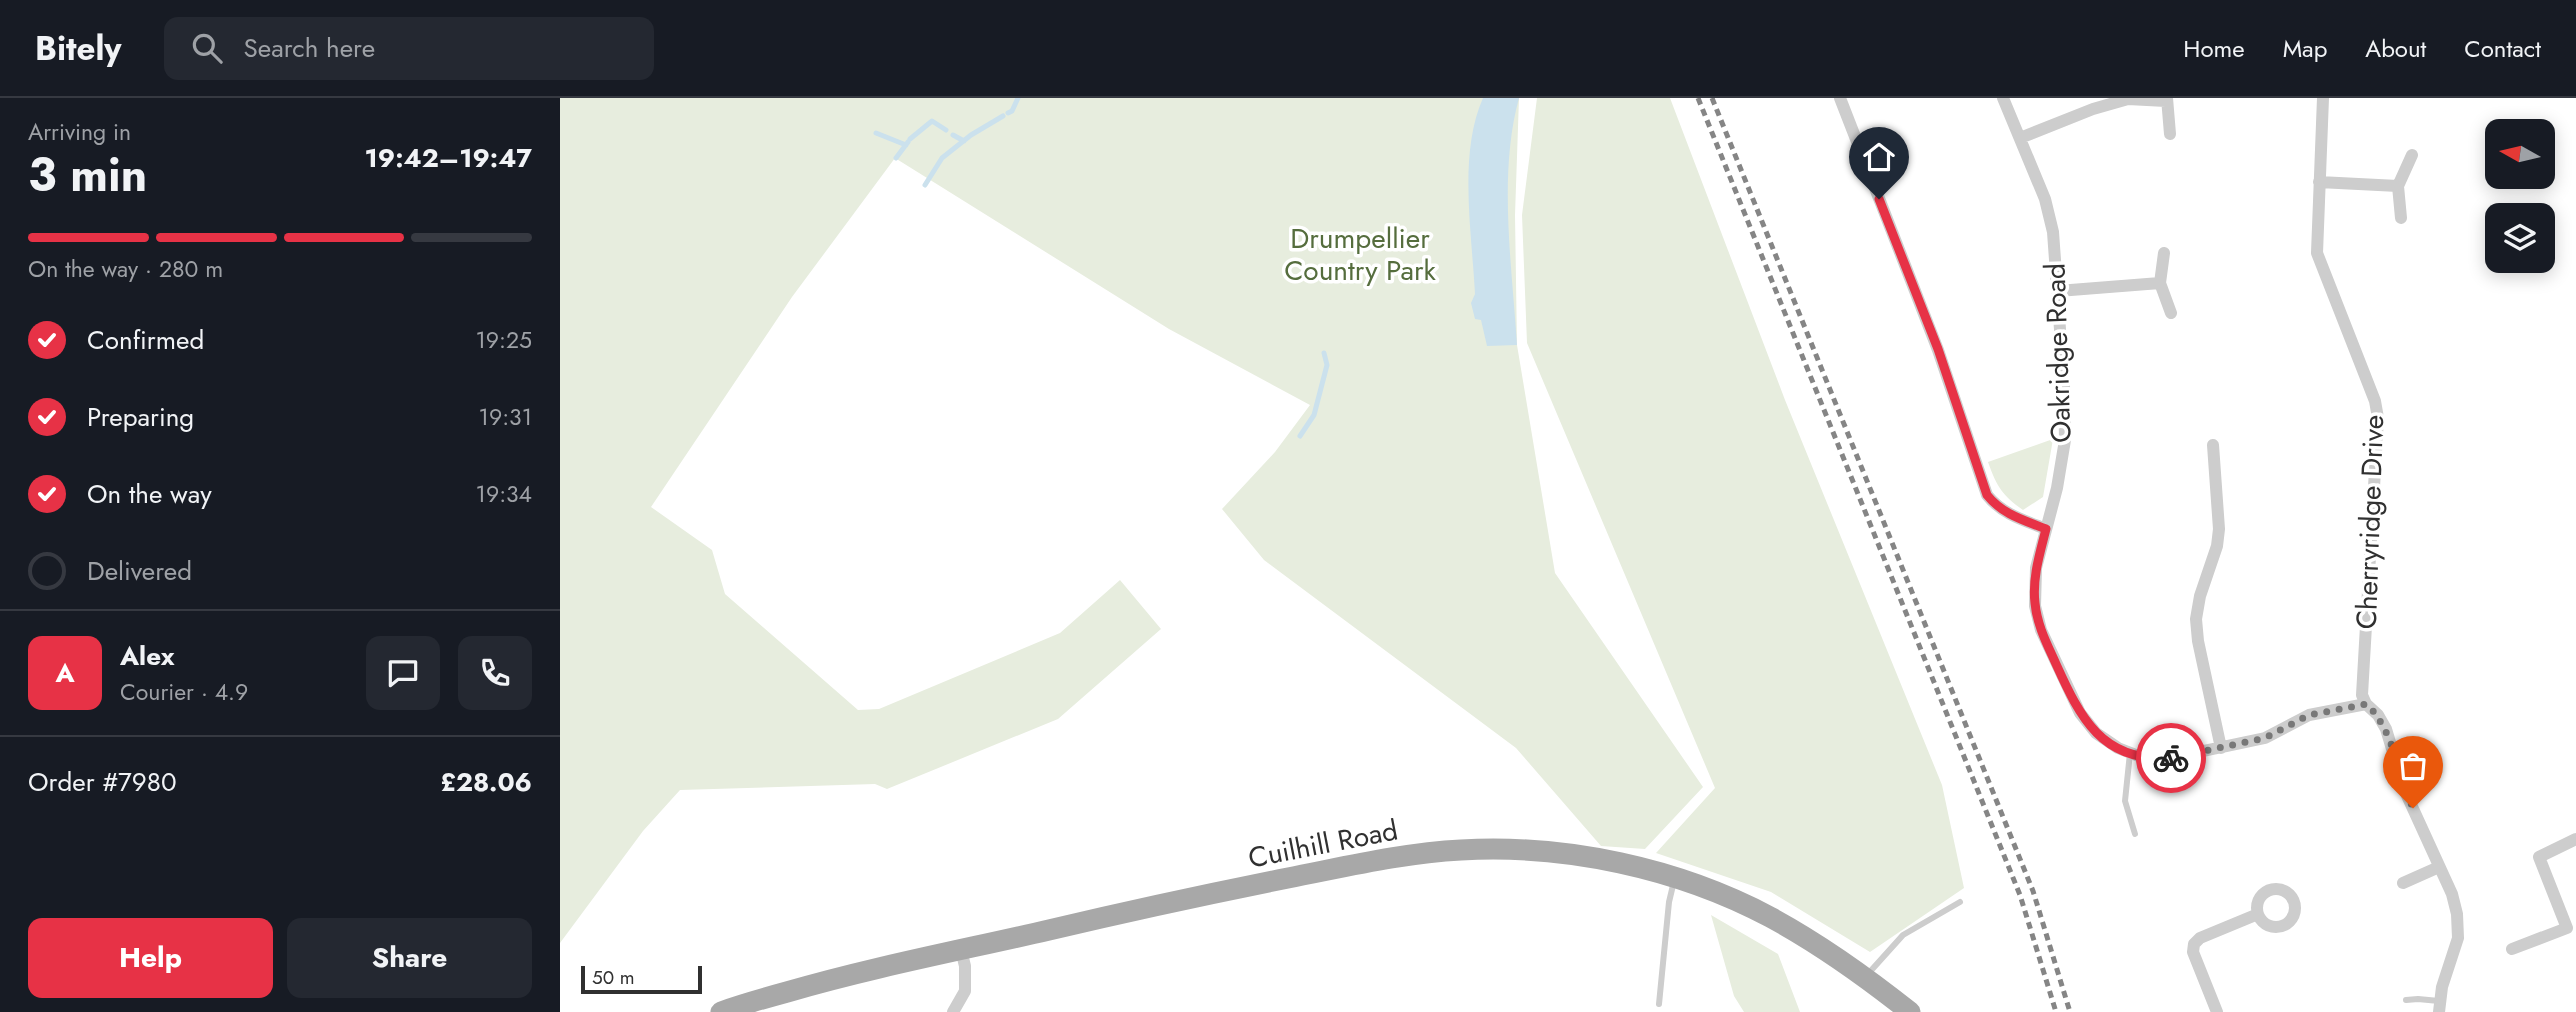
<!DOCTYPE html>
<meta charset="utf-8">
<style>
body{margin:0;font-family:Jost,sans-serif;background:#242831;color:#f1f3f6;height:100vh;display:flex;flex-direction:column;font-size:26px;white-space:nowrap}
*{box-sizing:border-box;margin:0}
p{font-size:23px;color:#9ea1a6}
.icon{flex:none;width:38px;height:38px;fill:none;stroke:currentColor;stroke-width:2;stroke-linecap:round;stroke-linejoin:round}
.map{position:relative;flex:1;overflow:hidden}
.side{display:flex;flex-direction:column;background:#171b24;width:560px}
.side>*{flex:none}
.needle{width:46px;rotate:278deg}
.fabs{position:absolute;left:1925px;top:21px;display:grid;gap:14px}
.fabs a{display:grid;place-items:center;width:70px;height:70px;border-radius:14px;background:#171b24;box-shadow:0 4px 18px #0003;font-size:35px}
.scale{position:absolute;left:21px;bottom:18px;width:121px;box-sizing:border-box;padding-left:7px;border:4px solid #303030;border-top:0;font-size:19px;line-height:24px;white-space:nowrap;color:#303030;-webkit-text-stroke:5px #fff;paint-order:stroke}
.pin{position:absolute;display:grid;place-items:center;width:60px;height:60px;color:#fff;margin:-72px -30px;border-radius:50% 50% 50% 0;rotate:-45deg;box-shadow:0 0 7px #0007}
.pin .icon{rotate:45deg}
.courier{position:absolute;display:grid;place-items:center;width:70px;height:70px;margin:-35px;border:5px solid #e73246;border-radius:50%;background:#fff;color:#222;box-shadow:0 2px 9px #0007}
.headline em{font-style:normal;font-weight:700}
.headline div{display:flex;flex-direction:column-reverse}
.headline{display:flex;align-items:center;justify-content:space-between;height:119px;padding:0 28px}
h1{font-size:46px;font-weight:700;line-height:52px}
.bar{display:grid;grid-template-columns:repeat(4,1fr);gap:10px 7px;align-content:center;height:84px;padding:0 28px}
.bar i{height:9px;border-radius:5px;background:#363941}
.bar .active{background:#e73246}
.bar p{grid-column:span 4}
.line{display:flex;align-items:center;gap:18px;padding:0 28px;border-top:2px solid #363941}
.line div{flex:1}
.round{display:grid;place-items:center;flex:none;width:74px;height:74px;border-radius:14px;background:#242831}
ol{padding:0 28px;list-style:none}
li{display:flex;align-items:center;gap:21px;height:77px}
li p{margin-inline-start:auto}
li .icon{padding:7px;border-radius:50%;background:#e73246;color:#fff;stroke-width:4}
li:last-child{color:#9ea1a6}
li i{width:38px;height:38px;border:4px solid #363941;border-radius:50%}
.action{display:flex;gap:14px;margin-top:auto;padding:14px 28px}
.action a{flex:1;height:80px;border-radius:14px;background:#e73246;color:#fff;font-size:28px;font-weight:700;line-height:80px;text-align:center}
.action a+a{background:#242831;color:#f1f3f6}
header{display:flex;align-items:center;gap:42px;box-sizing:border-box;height:98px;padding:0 35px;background:#171b24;border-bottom:2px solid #363941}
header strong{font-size:33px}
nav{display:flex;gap:38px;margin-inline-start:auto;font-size:24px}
.search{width:490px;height:63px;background:#242831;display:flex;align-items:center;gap:18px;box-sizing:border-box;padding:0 24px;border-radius:14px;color:#9ea1a6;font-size:26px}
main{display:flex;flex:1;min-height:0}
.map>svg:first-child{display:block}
.green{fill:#e7edde}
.water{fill:#cbe1ed}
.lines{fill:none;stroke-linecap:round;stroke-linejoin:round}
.stream{stroke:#cbe1ed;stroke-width:5}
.service{stroke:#cdcdcd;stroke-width:6}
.minor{stroke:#cdcdcd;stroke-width:12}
.primary{stroke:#a8a8a8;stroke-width:21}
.rail{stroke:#858585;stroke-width:5;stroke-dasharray:7 5;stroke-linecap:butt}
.done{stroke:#787878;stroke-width:7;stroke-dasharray:0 12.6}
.route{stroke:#e73246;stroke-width:9}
.labels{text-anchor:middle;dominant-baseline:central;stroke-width:7;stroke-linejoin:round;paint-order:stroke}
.park-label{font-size:28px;fill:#556d3d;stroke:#fff}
.street-label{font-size:28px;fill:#303030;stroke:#fff}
</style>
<header>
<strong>Bitely</strong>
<div class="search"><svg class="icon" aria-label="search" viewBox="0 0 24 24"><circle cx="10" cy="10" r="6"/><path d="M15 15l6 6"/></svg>Search here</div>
<nav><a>Home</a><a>Map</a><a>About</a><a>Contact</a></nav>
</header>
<main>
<section class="side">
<div class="headline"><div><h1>3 min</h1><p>Arriving in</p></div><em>19:42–19:47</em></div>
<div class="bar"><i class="active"></i><i class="active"></i><i class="active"></i><i></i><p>On the way · 280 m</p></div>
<ol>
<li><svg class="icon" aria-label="check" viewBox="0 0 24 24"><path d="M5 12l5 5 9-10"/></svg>Confirmed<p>19:25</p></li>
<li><svg class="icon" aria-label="check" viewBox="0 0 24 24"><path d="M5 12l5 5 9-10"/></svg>Preparing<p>19:31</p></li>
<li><svg class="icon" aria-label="check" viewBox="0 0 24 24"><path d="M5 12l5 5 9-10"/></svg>On the way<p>19:34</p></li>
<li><i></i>Delivered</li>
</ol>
<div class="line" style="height:126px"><b class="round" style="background:#e73246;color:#fff">A</b><div><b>Alex</b><p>Courier · 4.9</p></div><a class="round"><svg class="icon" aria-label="chat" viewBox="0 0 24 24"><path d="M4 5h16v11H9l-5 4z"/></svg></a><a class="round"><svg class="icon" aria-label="phone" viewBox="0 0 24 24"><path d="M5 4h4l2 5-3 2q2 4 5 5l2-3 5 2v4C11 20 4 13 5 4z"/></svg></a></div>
<div class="line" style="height:91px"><div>Order #7980</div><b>£28.06</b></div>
<div class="action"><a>Help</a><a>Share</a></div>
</section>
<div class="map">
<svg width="2016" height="914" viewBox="0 0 2016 914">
<rect width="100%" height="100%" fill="#fff"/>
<!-- green -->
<path class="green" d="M0,0H959L955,117L957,247L995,475L1143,689L1085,751L1041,748L956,650L704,462L662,411L715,354L750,307L609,231L335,60L232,199L91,409L152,452L165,496L298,612L319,611L500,535L560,482L601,531L498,621L327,691L315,686L120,692L83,733L0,845Z
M977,0H1110L1225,302L1382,687L1404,790L1310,854L1211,794L1096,755L1155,690L967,245L962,117Z
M1493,341L1483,399L1463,412C1442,397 1437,389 1428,364Z
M1151,817L1218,856L1240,914H1184L1174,898Z"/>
<!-- water -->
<path class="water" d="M923,0H959C938,76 952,168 957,247L927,248L921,222L915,221L911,205L915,196C912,136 898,56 923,0Z"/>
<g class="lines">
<!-- stream -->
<path class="stream" d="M448,15L452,13L458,0
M316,35L346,47
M393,37L404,43
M350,41L372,23L386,32
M336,60L348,44
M365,87L382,60L411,37L443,18
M740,338L754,317L767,267L764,255"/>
<!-- service -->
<path class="service" d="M1570,655L1565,703L1575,736
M1307,877L1343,837L1400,804
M1846,902L1858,901L1879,903
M1099,906L1109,804L1114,783"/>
<!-- minor -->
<path class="minor" d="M1280,0L1378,252L1427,397C1442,416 1463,422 1486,431
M1443,0L1485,101L1493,134L1504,287L1505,342L1497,390L1476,470L1475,508L1481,532L1520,615L1536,635L1558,650L1581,659L1605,661L1705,640L1749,617L1806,606
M1607,0L1610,36
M1763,0L1757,155L1815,303L1818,320L1802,597L1806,606L1818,617L1826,631L1844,691L1892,796L1897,816L1898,840L1882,889L1879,914
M1460,40L1533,11L1568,1L1606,3
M1759,84L1838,88L1841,120
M1838,88L1852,57
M1604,155L1600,185L1611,215
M1498,193L1600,185
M1653,347L1659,431L1657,448L1640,498L1636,521L1638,543L1661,650
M1843,785L1879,769
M1697 810a19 19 0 1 1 38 0a19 19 0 1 1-38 0Z
M1952,851L2007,830L1979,759L2016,741
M393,914L405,893V868L401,852
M1657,914L1633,854L1634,846L1640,840L1698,816"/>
<!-- primary -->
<path class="primary" d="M161,914C183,906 205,900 227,894C313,869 402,852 489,832C569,813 648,796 728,780C785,769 843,755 901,752C1005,746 1118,770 1210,819C1260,846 1306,879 1350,914"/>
<!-- rail -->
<path class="rail" d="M1138,0L1460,797L1496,914
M1152,0L1473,793L1510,914"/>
</g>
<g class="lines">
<!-- done -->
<path class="done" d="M1611,660L1705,640L1749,617L1807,606C1834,634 1838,675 1853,710"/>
<!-- route -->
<path class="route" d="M1319,101L1378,251L1427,397C1442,416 1463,422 1486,431C1480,455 1472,480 1475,505C1477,527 1487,546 1496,566C1520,619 1542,665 1611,660"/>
</g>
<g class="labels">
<!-- park labels -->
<g class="park-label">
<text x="800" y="140">Drumpellier<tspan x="800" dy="32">Country Park</tspan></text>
</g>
<!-- street labels -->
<g class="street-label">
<text transform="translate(1498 255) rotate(-92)">Oakridge Road</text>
<text transform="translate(1810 424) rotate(-88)">Cherryridge Drive</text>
<text transform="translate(763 746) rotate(-11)">Cuilhill Road</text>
</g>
</g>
</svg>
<div class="fabs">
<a><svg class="needle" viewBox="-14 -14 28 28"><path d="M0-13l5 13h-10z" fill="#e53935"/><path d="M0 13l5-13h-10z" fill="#9ea1a6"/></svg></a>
<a><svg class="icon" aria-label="layers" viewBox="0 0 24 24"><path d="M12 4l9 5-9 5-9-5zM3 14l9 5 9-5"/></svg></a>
</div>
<div class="scale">50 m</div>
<div class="pin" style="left:1853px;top:710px;background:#ea580c"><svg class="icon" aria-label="bag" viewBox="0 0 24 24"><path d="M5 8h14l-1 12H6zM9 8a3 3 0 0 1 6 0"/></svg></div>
<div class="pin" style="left:1319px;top:101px;background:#1f2937"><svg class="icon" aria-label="home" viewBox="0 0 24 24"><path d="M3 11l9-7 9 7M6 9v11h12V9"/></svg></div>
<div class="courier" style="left:1611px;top:660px"><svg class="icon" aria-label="bike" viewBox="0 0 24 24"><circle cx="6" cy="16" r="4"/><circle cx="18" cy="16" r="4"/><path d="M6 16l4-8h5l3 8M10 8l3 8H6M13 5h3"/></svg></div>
</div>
</main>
